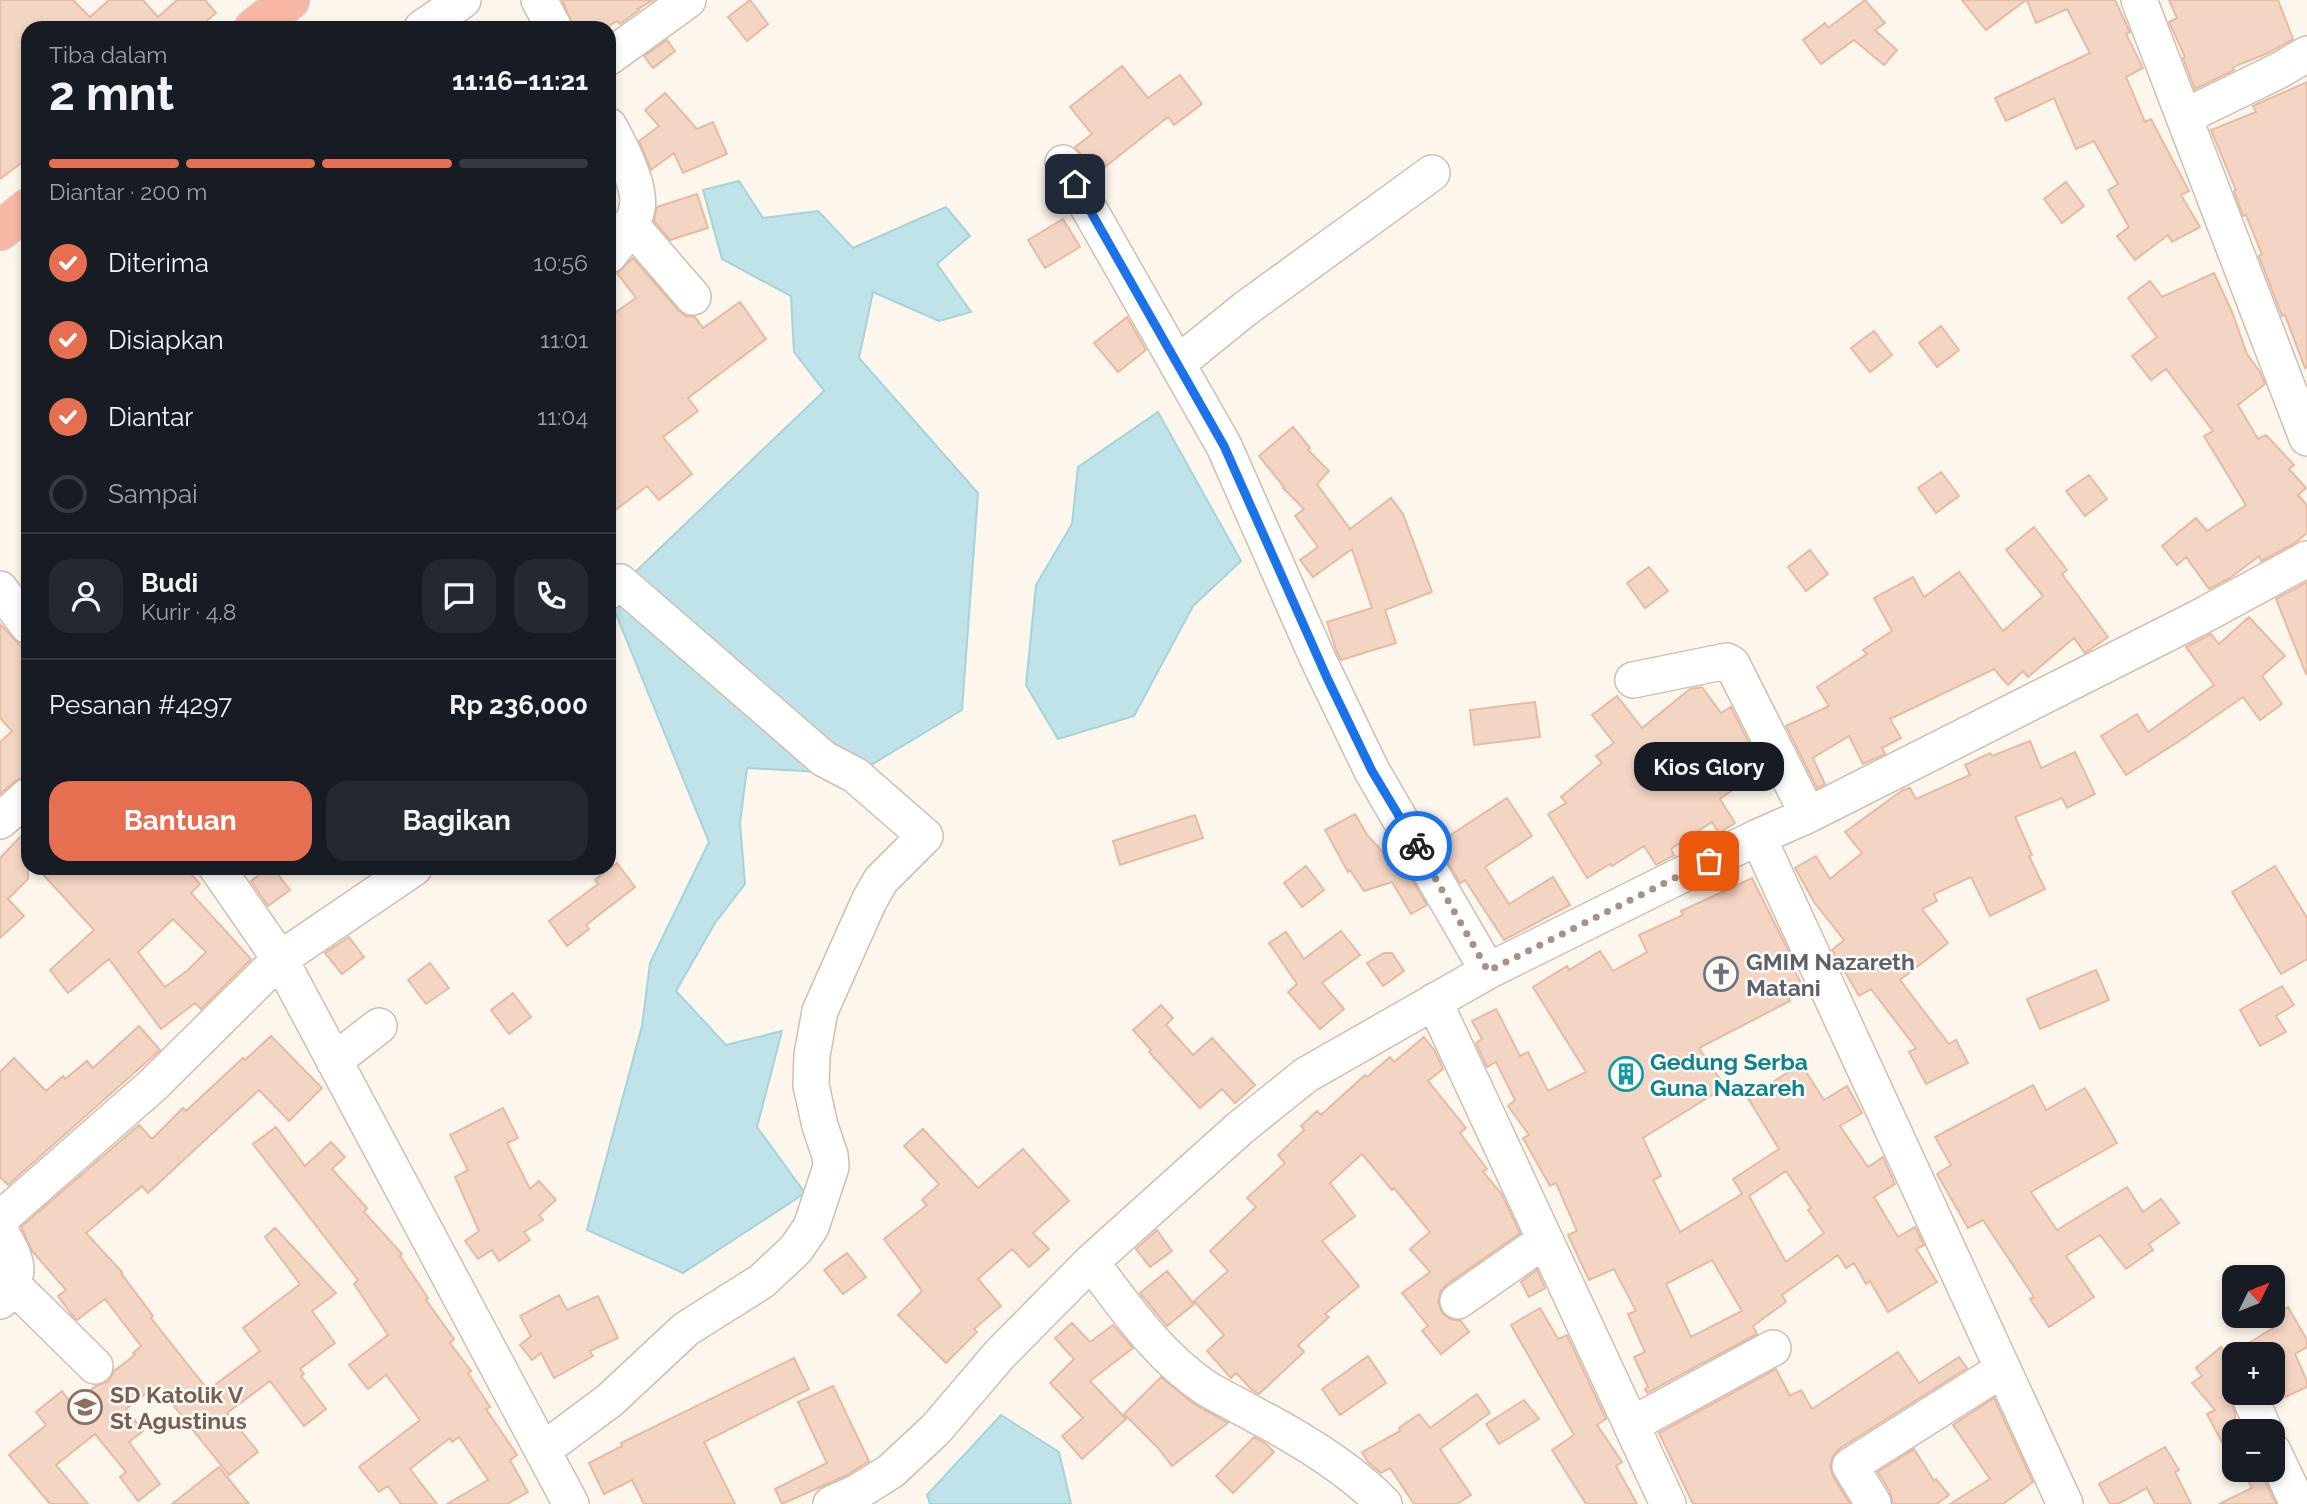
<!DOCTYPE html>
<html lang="id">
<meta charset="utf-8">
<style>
body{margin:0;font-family:Raleway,sans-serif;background:#242831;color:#f1f3f6;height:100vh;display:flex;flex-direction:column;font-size:26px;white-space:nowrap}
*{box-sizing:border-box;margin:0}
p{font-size:23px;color:#9ea1a6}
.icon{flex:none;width:38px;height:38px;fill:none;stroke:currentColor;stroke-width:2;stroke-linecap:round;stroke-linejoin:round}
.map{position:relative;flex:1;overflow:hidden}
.side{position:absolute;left:21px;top:21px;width:595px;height:854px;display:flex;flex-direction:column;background:#171b24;border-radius:21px;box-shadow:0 4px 10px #0003}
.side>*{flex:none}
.needle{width:46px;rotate:47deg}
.buttons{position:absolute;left:2222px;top:1265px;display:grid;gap:14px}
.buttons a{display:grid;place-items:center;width:63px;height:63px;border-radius:14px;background:#171b24;box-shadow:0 4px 10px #0003;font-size:35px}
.pin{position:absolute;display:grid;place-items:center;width:60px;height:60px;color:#fff;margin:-30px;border-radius:14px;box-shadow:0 4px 10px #0006}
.courier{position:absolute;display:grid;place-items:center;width:70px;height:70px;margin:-35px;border:5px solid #1a73e8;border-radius:50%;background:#fff;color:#222;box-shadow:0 2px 9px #0007}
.bubble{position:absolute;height:49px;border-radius:21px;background:#171b24;box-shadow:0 4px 10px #0003;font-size:23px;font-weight:700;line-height:49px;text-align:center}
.overview em{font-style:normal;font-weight:700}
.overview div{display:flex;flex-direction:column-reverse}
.overview{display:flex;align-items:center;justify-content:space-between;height:119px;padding:0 28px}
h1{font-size:46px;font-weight:700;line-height:52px}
.bar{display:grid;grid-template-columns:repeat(4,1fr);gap:10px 7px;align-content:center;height:84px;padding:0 28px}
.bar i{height:9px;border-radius:5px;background:#363941}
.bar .active{background:#e76f51}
.bar p{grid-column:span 4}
.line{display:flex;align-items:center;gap:18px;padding:0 28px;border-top:2px solid #363941}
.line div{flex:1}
.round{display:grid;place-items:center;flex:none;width:74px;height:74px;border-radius:21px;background:#242831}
ol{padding:0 28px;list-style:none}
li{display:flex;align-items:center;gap:21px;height:77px}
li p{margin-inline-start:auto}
li .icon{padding:7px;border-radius:50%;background:#e76f51;color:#fff;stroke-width:4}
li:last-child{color:#9ea1a6}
li i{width:38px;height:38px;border:4px solid #363941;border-radius:50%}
.cta{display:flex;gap:14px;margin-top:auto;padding:14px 28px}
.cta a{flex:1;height:80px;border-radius:21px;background:#e76f51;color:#fff;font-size:28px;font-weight:700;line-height:80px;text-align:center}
.cta a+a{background:#242831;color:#f1f3f6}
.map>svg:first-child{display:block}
.water{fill:#bfe3e8;stroke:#a5d3da;stroke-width:2}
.building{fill:#f3d5c3;stroke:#e6bba3;stroke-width:2;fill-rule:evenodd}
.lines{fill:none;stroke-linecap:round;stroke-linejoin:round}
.minor-casing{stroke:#d1beb0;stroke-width:38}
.highway-casing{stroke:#dad1cd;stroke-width:41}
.minor{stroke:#fff;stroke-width:35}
.highway{stroke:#f7b7a3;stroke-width:38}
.done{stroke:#a89285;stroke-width:7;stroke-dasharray:0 12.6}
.route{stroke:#1a73e8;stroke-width:9}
.labels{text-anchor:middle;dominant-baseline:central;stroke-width:5;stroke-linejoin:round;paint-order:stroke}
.worship-label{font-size:23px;font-weight:bold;fill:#5b616d;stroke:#fffaf3;text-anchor:start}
.culture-label{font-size:23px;font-weight:bold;fill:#0d838f;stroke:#fffaf3;text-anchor:start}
.education-label{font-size:23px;font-weight:bold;fill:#785e54;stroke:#fffaf3;text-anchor:start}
</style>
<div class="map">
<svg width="2307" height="1504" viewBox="0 0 2307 1504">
<rect width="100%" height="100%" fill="#fdf6ec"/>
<!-- water -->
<path class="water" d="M739,181L763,218L818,211L853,248L946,207L970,236L937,264L971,312L939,321L873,292L859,358L978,493L962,710L856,774L747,768L740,823L745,884L715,923L676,991L726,1045L782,1031L757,1127L805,1193L683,1273L587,1230L642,1026L650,963L709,842L609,597L824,391L794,352L791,296L722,259L703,190Z
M1158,412L1241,561L1193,606L1134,716L1058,739L1026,685L1036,585L1072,524L1078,467Z
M1001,1415L1059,1452L1071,1504H930L927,1495Z"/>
<!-- building -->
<path class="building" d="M0,0H73L90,17L109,0H143L158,17L177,0H205L216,13L198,28H28V158L0,179Z
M562,0H653L638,9L639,10L620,24L617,21L605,28H574Z
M750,0L768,24L747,41L728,17Z
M1865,0L1885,23L1875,30L1897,50L1884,65L1854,40L1821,64L1803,40L1825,23L1828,28Z
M1962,0H2026L1986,30Z
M2027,0H2115L2130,32L2126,34L2143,68L2126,77L2145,122L2151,119L2189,191L2181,195L2200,227L2172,242L2168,235L2135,260L2117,236L2129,227L2108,190L2118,184L2094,141L2076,149L2054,98L2006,121L1995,98L2090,53L2067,9L2036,23Z
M2169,0H2278L2293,39L2268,53L2233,67L2234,70L2195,89L2183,58L2185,57L2169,22L2177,18Z
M667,40L675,51L653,68L644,56Z
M1122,66L1148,98L1180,75L1202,104L1174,125L1168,117L1096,174L1075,147L1092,134L1070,107Z
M2307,82V367L2305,368L2285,315L2282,316L2259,256L2262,254L2246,215L2243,216L2234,191L2236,190L2211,130L2256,112L2253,106Z
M665,93L697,129L713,122L727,154L683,173L674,153L651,170L639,141L659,126L645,110Z
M2066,182L2084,206L2062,223L2044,199Z
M697,194L708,228L670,240L654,221L657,207Z
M1063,219L1080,247L1045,268L1028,240Z
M633,258L678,310L686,316L695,317L703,328L740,302L766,339L688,398L698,411L663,437L692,474L659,500L647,486L609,515V317L636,298L617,273Z
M2214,273L2232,312L2247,354L2260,372L2265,384L2238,405L2258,439L2266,435L2294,465L2289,469L2306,488L2298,495L2307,505V533L2295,543L2261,561L2259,556L2230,578L2209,589L2186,557L2177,565L2162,546L2196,518L2207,531L2246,505L2204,436L2213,431L2166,369L2151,380L2132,356L2157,337L2128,298L2150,281L2162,297Z
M1127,317L1146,350L1118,372L1094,343Z
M1941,326L1959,350L1937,367L1919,343Z
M1874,331L1892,355L1870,372L1851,348Z
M1293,427L1310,448L1308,450L1329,471L1317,484L1350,529L1391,498L1403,514L1432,592L1385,610L1396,643L1341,660L1336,650L1327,622L1372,608L1352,549L1313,577L1300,560L1318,547L1295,516L1304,509L1283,488L1284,487L1259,456Z
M1941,472L1959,496L1936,513L1918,488Z
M2089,475L2107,499L2085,516L2066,491Z
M2034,527L2067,570L2062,574L2108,637L2085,653L2074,638L2028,677L2023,671L2008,685L1994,669L1890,719L1901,738L1882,748L1885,754L1863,764L1849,736L1813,758L1825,784L1817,788L1786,726L1829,706L1817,687L1867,654L1863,650L1892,631L1874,598L1913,577L1924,597L1959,572L2003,631L2043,596L2006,550Z
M1810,550L1828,574L1806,591L1788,567Z
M1649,567L1668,591L1645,608L1627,583Z
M2307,582V674H2306L2276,599Z
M2249,617L2285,656L2262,676L2282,704L2260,720L2243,697L2181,740L2126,775L2101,736L2137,714L2148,732L2214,685L2186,647L2211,634L2219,644Z
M0,624L28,654V774L15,781L0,794V742L12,731L0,718Z
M1702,687L1721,713L1731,707L1762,769L1720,799L1735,823L1719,833L1712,822L1671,849L1674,855L1656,865L1644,846L1612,866L1610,864L1587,878L1548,814L1566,803L1561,797L1602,763L1596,756L1614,743L1592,715L1617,696L1642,728L1690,689Z
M1535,702L1540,737L1474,745L1470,710Z
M2030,741L2041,768L2075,752L2095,794L2067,808L2062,798L2015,817L2032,855L2029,856L2045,889L1990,916L1971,877L1934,894L1937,901L1922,909L1948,943L1900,980L1949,1044L1956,1040L1968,1063L1926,1084L1909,1052L1916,1048L1871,989L1859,996L1832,950L1844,940L1814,902L1795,868L1816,856L1830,879L1862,853L1845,832L1903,790L1910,788L1916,799L1970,775L1965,765L1990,753L1992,756Z
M1507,798L1532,836L1485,867L1509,904L1553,877L1570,905L1504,940L1465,880L1460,883L1437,844Z
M1355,814L1367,835L1396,866L1402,863L1427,905L1411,914L1392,882L1364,891L1350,870L1348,872L1325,830Z
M1195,815L1203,838L1120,865L1113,841Z
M28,829V879L8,899L24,916L0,938V858Z
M617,863L635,887L586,925L589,929L567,946L549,921L598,884L595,880Z
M1306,866L1324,890L1302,907L1284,883Z
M2275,866L2307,918V959L2281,974L2232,892Z
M37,868H186L200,884L191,893L251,959L201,1009L195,1003L161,1029L109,959L68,993L50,970L94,930ZM173,919L206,952L188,970L165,987L138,952Z
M268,868H273L290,890L268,906L251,881Z
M1752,878L1789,952L1786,954L1804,989L1788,996L1790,1001L1699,1048L1725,1087L1643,1138L1661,1176L1653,1180L1680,1232L1742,1194L1733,1179L1779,1149L1748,1098L1801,1064L1824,1100L1847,1086L1862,1113L1840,1126L1868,1167L1883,1157L1895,1184L1874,1197L1898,1237L1915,1227L1924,1245L1916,1249L1937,1282L1888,1312L1870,1281L1866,1284L1854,1263L1846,1268L1838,1255L1782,1295L1786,1302L1753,1326L1757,1334L1647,1393L1645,1389L1648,1387L1634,1357L1645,1352L1628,1314L1636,1311L1614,1269L1589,1280L1568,1235L1577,1231L1556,1183L1550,1186L1523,1138L1529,1135L1508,1106L1515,1100L1496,1062L1487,1067L1476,1043L1482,1039L1472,1021L1496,1009L1520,1056L1528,1052L1548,1091L1586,1072L1533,987L1567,966L1569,970L1600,951L1613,971L1647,952L1639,935L1683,915L1681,911ZM1786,1171L1811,1208L1808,1210L1824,1233L1786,1262L1749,1196ZM1712,1260L1742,1311L1691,1337L1666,1284Z
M1341,931L1360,955L1322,983L1344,1009L1320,1029L1288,992L1297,984L1269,943L1286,932L1304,959Z
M349,937L364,957L342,974L325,953Z
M1384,953H1392L1404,971L1383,986L1367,963Z
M430,963L449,988L426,1004L408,980Z
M2096,970L2109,1000L2040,1029L2027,999Z
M2282,986L2294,1005L2276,1016L2286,1032L2260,1046L2240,1010Z
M513,993L531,1017L509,1034L491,1010Z
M1161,1005L1173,1018L1166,1025L1193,1055L1212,1038L1255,1085L1235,1103L1222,1089L1200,1108L1149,1052L1151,1050L1133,1030Z
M139,1026L160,1050L8,1185L0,1177V1072L14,1058L46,1091L63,1076L65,1079L87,1061L93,1068Z
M271,1036L322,1088L289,1121L259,1090L148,1193L142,1186L86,1233L122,1272L121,1273L153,1316L151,1318L208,1390L260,1351L243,1328L300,1284L265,1237L275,1228L336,1293L312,1311L335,1343L300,1369L304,1374L301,1376L326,1409L304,1426L270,1381L227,1413L258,1452L229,1475L157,1385L126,1409L143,1431L129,1442L160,1484L138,1501L120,1477L126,1472L95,1434L56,1465L88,1504H50L9,1455L46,1425L36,1412L62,1391L72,1405L96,1386L109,1381L114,1371L135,1355L133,1353L141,1346L105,1299L77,1320L72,1315L58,1296L66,1290L32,1251L21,1227L139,1125L152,1139L183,1108L186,1111L243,1058L245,1060Z
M1424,1037L1435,1051L1443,1069L1428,1081L1466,1128L1460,1133L1487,1169L1483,1172L1501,1193L1520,1233L1446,1285L1440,1292L1438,1302L1442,1313L1450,1319L1461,1321L1469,1332L1441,1354L1422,1331L1428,1326L1402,1293L1430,1272L1410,1249L1430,1232L1394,1188L1392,1190L1362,1154L1330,1183L1355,1216L1322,1241L1359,1286L1325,1314L1329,1317L1298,1345L1304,1352L1259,1394L1252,1390L1236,1373L1231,1378L1207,1351L1224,1335L1194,1301L1228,1271L1210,1251L1256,1207L1247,1198L1285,1163L1278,1155L1304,1130L1301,1126L1317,1111L1321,1115L1365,1075L1367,1077L1390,1057L1394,1062Z
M2033,1085L2046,1110L2085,1088L2117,1143L2031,1192L2057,1230L2127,1187L2143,1212L2161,1199L2179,1223L2149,1244L2153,1250L2126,1269L2100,1235L2066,1256L2094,1297L2049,1327L2030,1299L2034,1297L1983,1220L1968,1228L1937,1174L1951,1165L1935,1137Z
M503,1108L518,1138L507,1143L530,1189L539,1181L556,1200L539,1215L543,1220L524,1232L530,1240L499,1261L492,1250L478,1259L465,1241L479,1231L455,1177L468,1170L450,1135Z
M276,1127L305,1166L331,1142L345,1157L332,1169L367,1208L364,1212L402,1254L400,1256L428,1298L426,1300L454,1339L450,1343L471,1371L468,1373L490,1407L486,1409L517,1455L510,1460L528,1492L507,1504H447L488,1480L459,1437L452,1442L450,1438L410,1469L437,1504H401L388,1486L379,1492L359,1467L420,1420L386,1375L368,1389L349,1365L388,1335L354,1284L358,1280L253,1144Z
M923,1129L978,1188L1023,1149L1069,1201L1033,1233L1049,1249L1029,1267L1012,1249L978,1279L1001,1306L974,1329L977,1332L946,1363L898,1315L922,1291L884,1239L927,1205L922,1200L939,1184L904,1146Z
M1157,1230L1172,1251L1150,1267L1136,1249Z
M847,1253L866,1277L843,1294L824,1270Z
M1537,1270L1545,1288L1529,1297L1521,1282Z
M1167,1271L1194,1304L1167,1326L1140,1293Z
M559,1295L567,1310L598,1296L618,1338L590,1351L593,1356L554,1378L541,1353L532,1360L520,1345L531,1336L520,1316Z
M2288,1307L2307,1340V1347L2295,1354L2307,1381V1387L2274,1402L2273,1354H2231L2273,1328L2271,1316H2273V1309L2276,1314Z
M1540,1308L1558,1339L1567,1335L1606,1419L1597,1425L1622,1462L1616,1466L1637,1504H1586L1552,1450L1574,1435L1511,1325Z
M1072,1323L1090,1342L1113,1325L1133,1348L1090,1381L1126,1419L1082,1459L1062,1436L1083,1418L1050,1383L1074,1359L1055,1338Z
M2221,1347L2235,1364V1379L2228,1391L2235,1413V1467L2207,1414L2215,1410L2192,1383L2202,1376L2196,1368Z
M1898,1352L1919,1383L1959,1357L1967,1368L1839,1449L1833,1456L1830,1466L1833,1476L1850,1504H1693L1659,1433L1776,1369L1790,1396L1801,1390L1812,1409Z
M1368,1356L1386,1383L1340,1415L1322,1389Z
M794,1358L809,1389L704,1442L735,1504H644L632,1480L604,1494L589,1463L622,1446L621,1443Z
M1161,1377L1194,1404L1228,1423L1172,1466L1158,1448L1124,1414Z
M833,1386L869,1461L847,1475L782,1504L775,1489L827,1463L798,1402Z
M1477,1394L1490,1413L1440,1449L1471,1495L1457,1504H1414L1390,1468L1381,1473L1368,1462L1362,1452L1400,1431L1399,1428L1419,1414L1430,1428Z
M1994,1398L2033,1482L2003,1504H1950L1990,1479L1953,1425Z
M1524,1400L1539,1419L1499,1444L1486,1424Z
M1254,1437L1266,1444L1274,1452L1233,1493L1216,1476Z
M2165,1447L2179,1470L2175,1472L2191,1504H2155L2147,1488L2118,1504H2110L2099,1484Z
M1914,1449L1934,1481L1936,1479L1949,1495L1937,1504H1893L1890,1492L1878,1472Z
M219,1467L249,1504H172Z
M2242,1470H2260L2276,1504H2219L2252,1488Z"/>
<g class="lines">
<!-- minor casing -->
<g class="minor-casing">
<path id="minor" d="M539,0L554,28
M2139,0L2307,438
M422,28L463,0
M609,57L688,0
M2184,117L2280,70L2307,54
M609,126C619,144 642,188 637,208C634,226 620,241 609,255
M1063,163L1224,446L1317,657L1372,771L1488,971
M630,224L693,297
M1177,364L1245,309L1432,173
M0,589L28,626
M1633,680L1727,661L1732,664L1808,815
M0,821L28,796
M1758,837L2065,1504
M217,868L280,959L571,1504
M1434,1001L1668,1504
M334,1061L379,1026
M0,1219L153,1085L280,959L414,868
M0,1231C17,1260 25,1274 0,1301
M1091,1262C1126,1308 1158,1356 1206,1388C1222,1398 1240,1406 1257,1416C1301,1439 1349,1468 1384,1504
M13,1285L95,1366
M1458,1301L1545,1240
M2248,1393L2265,1432
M1631,1425L1773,1348
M543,1450L610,1400L686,1329L762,1281L796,1249L811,1227L831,1167L830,1155L820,1126L811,1085L812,1055L820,1011L869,901L881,880L925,836L855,775L824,759L620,582L609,591
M2273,1451L2298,1504
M831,1504L856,1493L891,1471L936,1429L1000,1354L1091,1262L1240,1128L1306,1075L1488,971L1758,837L1808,815L2200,617L2307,559
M1871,1504L1873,1503L1850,1466L2003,1369"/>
</g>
<!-- highway casing -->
<g class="highway-casing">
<path id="highway" d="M254,28L290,0
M0,231L28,208"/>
</g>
<!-- minor -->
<use href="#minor" class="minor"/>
<!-- highway -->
<use href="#highway" class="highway"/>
</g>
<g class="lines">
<!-- done -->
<path class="done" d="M1417,846L1488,971L1709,861"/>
<!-- route -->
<path class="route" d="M1075,184L1224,446L1328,680L1372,771L1417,846"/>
</g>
<!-- icons -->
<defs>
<g id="church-ring" transform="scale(1.75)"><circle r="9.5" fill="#fffaf3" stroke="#6b7280" stroke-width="1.5"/><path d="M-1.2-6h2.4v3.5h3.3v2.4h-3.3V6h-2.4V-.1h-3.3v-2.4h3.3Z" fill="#6b7280"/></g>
<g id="building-ring" transform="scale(1.75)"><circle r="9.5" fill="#fffaf3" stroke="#0f9aa8" stroke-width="1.5"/><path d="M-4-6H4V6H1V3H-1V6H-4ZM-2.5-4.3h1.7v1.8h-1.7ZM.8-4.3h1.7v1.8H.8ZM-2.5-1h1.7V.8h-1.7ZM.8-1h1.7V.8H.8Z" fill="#0f9aa8"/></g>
<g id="school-ring" transform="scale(1.75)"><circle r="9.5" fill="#fffaf3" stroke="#8d6e63" stroke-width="1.5"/><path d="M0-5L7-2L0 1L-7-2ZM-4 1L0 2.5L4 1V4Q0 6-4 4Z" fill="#8d6e63"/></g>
</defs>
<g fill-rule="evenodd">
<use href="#church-ring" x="1721" y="974"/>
<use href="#building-ring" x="1626" y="1074"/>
<use href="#school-ring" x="85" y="1407"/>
</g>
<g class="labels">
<!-- worship labels -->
<g class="worship-label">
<text x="1746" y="961">GMIM Nazareth<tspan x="1746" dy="26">Matani</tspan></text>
</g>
<!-- culture labels -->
<g class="culture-label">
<text x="1650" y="1061">Gedung Serba<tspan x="1650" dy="26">Guna Nazareh</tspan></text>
</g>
<!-- education labels -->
<g class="education-label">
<text x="110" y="1394">SD Katolik V<tspan x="110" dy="26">St Agustinus</tspan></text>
</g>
</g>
</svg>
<div class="buttons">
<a><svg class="needle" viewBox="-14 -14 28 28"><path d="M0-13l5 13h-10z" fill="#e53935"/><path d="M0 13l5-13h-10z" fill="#9ea1a6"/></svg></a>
<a>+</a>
<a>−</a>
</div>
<div class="pin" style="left:1709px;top:861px;background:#ea580c"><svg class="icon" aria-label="bag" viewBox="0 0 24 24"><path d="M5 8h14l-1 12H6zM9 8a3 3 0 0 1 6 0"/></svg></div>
<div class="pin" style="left:1075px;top:184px;background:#1f2937"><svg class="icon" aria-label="home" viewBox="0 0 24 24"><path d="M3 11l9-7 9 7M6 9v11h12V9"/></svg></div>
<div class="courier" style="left:1417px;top:846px"><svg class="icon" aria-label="bike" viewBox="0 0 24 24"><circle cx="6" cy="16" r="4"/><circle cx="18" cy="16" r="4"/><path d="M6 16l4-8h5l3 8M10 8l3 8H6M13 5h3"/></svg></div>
<div class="bubble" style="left:1634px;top:742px;width:150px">Kios Glory</div>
<section class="side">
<div class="overview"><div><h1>2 mnt</h1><p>Tiba dalam</p></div><em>11:16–11:21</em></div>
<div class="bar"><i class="active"></i><i class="active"></i><i class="active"></i><i></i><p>Diantar · 200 m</p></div>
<ol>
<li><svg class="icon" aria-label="check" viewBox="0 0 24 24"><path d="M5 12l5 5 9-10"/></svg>Diterima<p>10:56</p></li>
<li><svg class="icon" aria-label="check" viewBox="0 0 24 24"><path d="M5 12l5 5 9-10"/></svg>Disiapkan<p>11:01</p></li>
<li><svg class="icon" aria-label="check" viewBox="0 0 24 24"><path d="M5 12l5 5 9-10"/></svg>Diantar<p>11:04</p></li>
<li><i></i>Sampai</li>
</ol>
<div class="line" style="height:126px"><a class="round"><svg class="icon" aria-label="person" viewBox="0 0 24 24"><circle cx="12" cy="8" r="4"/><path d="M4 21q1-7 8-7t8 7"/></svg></a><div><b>Budi</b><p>Kurir · 4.8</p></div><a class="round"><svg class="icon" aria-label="chat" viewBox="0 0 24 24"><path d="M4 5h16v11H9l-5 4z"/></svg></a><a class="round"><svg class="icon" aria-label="phone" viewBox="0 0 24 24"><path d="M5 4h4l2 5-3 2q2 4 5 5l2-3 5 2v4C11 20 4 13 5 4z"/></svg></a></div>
<div class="line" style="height:91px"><div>Pesanan #4297</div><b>Rp 236,000</b></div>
<div class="cta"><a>Bantuan</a><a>Bagikan</a></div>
</section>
</div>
